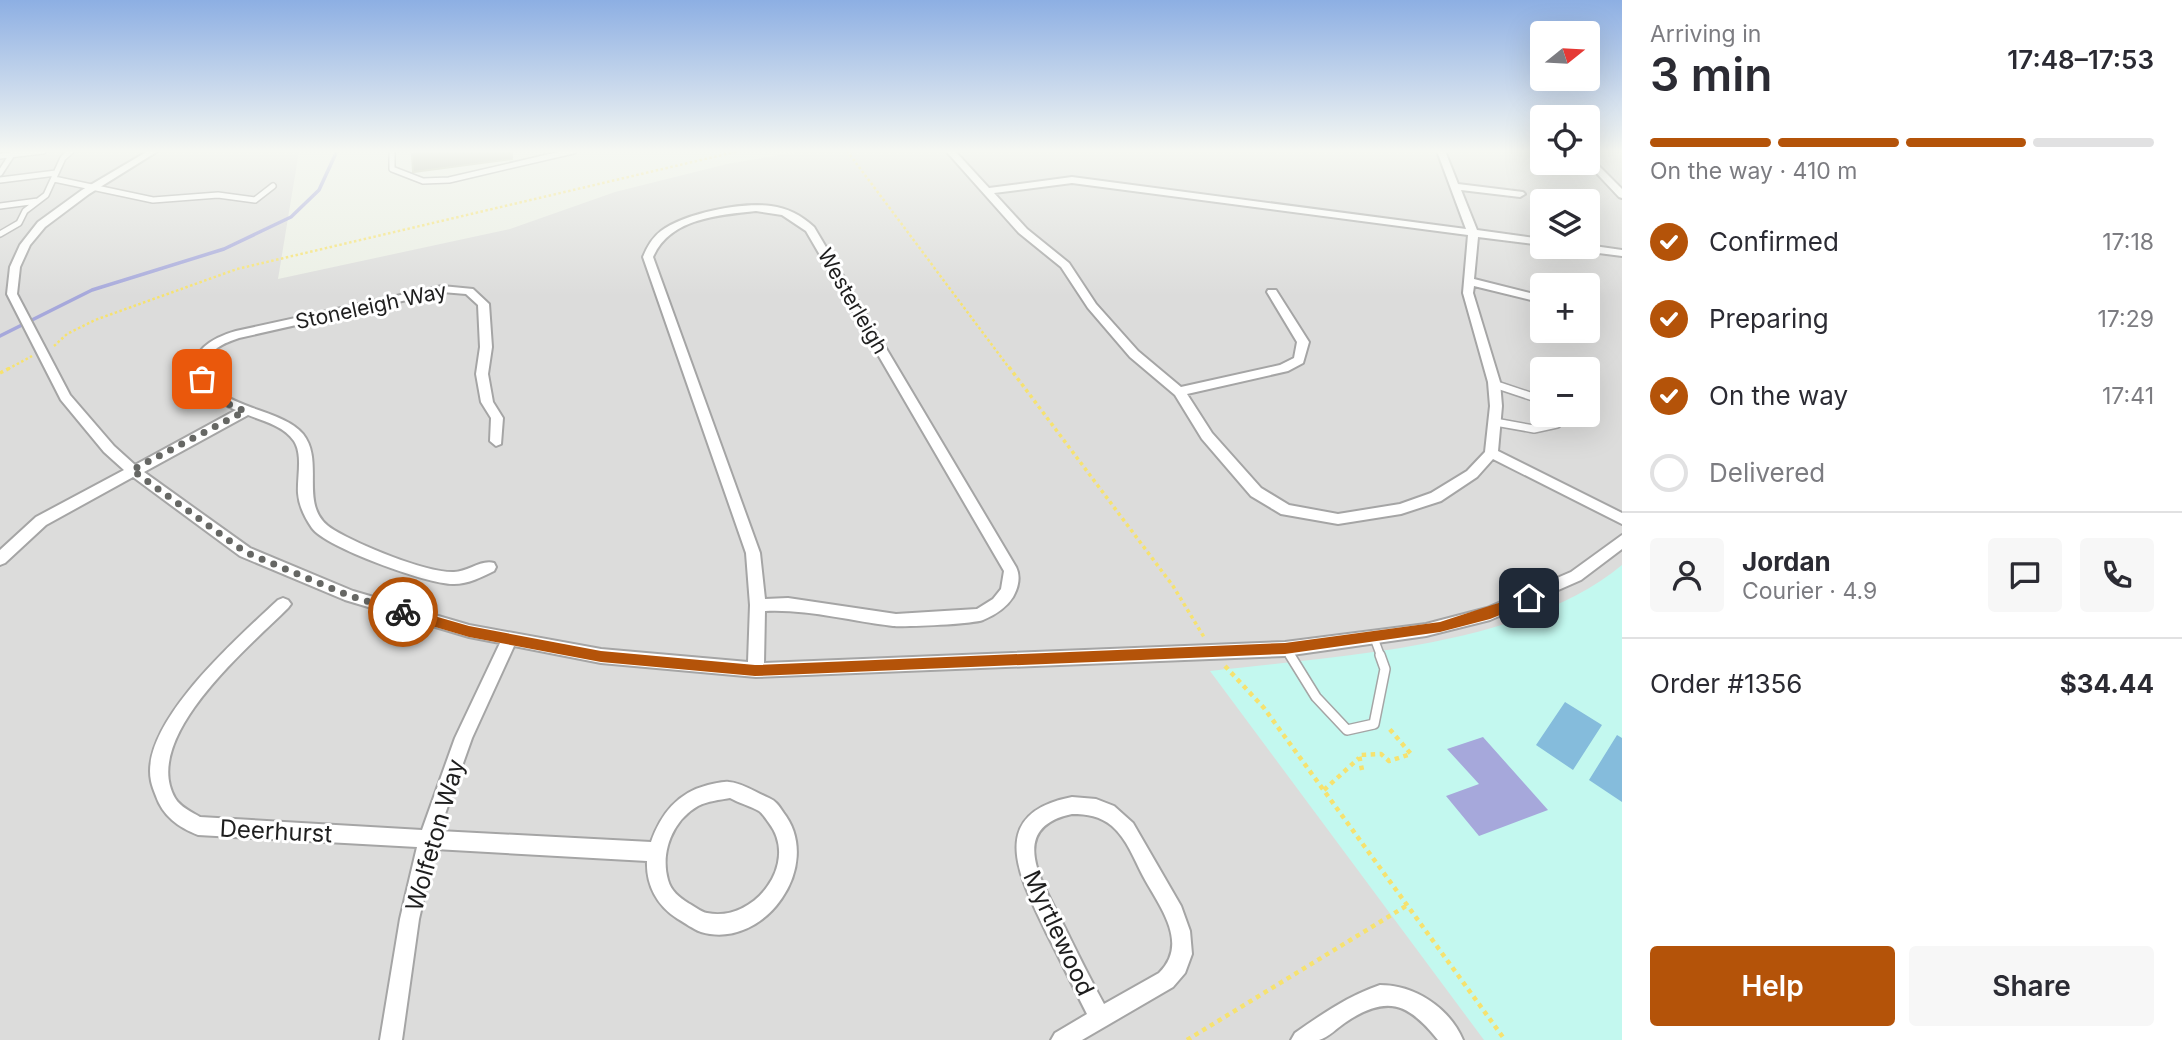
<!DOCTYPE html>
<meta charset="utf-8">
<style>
body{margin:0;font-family:Inter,sans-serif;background:#f7f7f7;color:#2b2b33;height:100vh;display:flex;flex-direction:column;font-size:26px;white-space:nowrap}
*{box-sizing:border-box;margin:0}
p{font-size:23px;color:#7c7c81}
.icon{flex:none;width:38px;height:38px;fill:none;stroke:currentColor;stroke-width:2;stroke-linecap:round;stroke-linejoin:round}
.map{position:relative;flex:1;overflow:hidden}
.sheet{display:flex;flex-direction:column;background:#fff;width:560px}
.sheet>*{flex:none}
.needle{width:46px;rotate:72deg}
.buttons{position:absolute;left:1530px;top:21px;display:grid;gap:14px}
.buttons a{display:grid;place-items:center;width:70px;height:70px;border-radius:7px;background:#fff;box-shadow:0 7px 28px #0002;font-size:35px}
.pin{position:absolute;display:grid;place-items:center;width:60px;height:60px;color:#fff;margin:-30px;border-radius:14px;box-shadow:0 4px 10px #0006}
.courier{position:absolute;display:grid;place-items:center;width:70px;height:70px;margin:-35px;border:5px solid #b45309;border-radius:50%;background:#fff;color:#222;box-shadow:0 2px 9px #0007}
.overview em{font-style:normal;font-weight:600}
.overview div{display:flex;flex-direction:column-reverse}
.overview{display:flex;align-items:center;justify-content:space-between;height:119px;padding:0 28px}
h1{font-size:46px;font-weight:600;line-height:52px}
.bar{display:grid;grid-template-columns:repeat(4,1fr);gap:10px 7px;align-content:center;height:84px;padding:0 28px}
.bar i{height:9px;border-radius:5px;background:#e1e1e2}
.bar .selected{background:#b45309}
.bar p{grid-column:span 4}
.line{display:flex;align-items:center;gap:18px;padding:0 28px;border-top:2px solid #e1e1e2}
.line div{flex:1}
.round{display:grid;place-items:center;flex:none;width:74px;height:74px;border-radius:7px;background:#f7f7f7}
ol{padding:0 28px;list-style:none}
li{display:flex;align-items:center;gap:21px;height:77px}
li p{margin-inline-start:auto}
li .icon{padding:7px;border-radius:50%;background:#b45309;color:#fff;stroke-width:4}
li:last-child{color:#7c7c81}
li i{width:38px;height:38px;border:4px solid #e1e1e2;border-radius:50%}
.action{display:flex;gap:14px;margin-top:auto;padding:14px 28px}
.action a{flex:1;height:80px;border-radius:7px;background:#b45309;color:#fff;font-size:28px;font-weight:600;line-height:80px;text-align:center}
.action a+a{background:#f7f7f7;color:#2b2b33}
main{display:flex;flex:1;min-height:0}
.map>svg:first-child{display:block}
.residential{fill:#dcdcdb;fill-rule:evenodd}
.park{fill:#c3f8ef}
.pitch{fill:#85bcdc}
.water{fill:#a6a8db}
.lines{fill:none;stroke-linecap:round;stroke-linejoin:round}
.stream{stroke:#a6a8db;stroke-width:3.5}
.building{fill:#aeb1a4;stroke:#bcc0a8;stroke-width:2}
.lane-far2-casing{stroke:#a5a5a5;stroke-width:8}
.lane-far1-casing{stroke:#a5a5a5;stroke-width:10}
.lane-casing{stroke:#a5a5a5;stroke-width:12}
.street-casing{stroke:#a5a5a5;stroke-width:4}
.path-far2{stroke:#f6e26f;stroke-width:2.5;stroke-dasharray:2.5 2.5;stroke-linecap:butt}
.path-far1{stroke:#f6e26f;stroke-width:3.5;stroke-dasharray:3.5 3.5;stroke-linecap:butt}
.path{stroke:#f6e26f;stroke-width:4.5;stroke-dasharray:4.5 4.5;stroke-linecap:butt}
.lane-far2{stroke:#fff;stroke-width:5}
.lane-far1{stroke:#fff;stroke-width:7}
.lane{stroke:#fff;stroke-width:9}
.street{fill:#fff;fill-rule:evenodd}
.route{fill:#b45309}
.done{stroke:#666764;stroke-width:7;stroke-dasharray:0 12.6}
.labels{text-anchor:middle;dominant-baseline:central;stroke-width:6;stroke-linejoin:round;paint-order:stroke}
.street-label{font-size:21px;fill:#1e1e1e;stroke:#fff}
.near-street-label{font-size:24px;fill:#1e1e1e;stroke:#fff}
</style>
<main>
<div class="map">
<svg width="1622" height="1040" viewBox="0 0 1622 1040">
<rect width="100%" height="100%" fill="#ebefe5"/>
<!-- residential -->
<path class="residential" d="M0,151H299L278,279L510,229L615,192L727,164L803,151H1542V163H1587V151H1622V1040H0ZM1542,201H1587V247H1542ZM1542,285H1587V331H1542ZM1542,369H1587V415H1542Z"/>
<!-- park -->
<path class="park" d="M1622,565V1040H1484L1210,671C1335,656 1522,648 1622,565Z"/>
<!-- pitch -->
<path class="pitch" d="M1565,702L1602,725L1573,770L1536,745Z
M1617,735L1622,738V802L1589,780Z"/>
<!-- water -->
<path class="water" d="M1483,737L1548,810L1479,836L1446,796L1479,784L1447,749Z"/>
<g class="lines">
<!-- stream -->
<path class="stream" d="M0,336L92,290L224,249L291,217L319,190L337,151"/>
</g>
<!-- building -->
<path class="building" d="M433,151H512V159L413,172L412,154Z"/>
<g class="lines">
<!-- lane-far2 casing -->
<g class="lane-far2-casing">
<path id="lane-far2" d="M392,151V169L423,181L449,180L573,151
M0,156L43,151
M0,173L13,153
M54,179L153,200L218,195L255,200L273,186
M0,180L56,173
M0,206L38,201
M0,234L19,223L25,211L46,195L63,158L71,151"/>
</g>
<!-- lane-far1 casing -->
<g class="lane-far1-casing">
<path id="lane-far1" d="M1494,384L1542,400
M1495,422L1534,429L1557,424V415
M1374,638L1381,657
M1286,649L1291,657"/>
</g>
<!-- lane casing -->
<g class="lane-casing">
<path id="lane" d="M1290,655L1316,697L1347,730L1374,724L1385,669L1380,655"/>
</g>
<!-- street casing -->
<g class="street-casing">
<path id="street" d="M148,151H158L89,194L45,227L30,245L20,267L17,294L70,395L114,446L135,465L236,410C185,389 176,348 236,331L442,286L473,289L489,304L492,347L488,374L493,402L503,418L501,444L496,446L490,441L491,418L481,402L476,374L480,347L478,305L466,294L442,292L239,338C224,343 206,350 207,368C209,409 280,406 303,434C326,463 296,508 334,530C359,545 426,573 454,572C467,572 482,559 494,563L496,567L494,571C482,577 468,584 454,584C429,585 325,547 312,528C305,518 299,506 298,493C297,477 303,455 294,441C284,426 263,421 248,415L144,472L250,548L353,591L469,625L601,649L748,662L750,605L746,553L643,257C647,247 652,238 661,231C685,213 742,202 771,206C787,208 801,215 814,227L1016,567C1021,577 1018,588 1013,597C1006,608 995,615 983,620C972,624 907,627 893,626C850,621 808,609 765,611L764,663L1285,642L1426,624L1487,608L1571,572L1622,535V549L1581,580L1490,620L1426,636L1285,656L756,677L601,663L514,646L472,738L439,831L651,842C661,814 677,793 708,785C714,784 723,781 729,782C742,783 757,793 769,798C776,801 779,806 783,812C825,865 764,951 701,932C693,929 685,923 678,919C657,906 646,885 647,861L435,849L419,919L402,1040H380L400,919L417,847L198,835C178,827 163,816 156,796C154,791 152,786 151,781C139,723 240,636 278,600L283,598L288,600L291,604L288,608C250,646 140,737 175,798C180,807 192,812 200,817L422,830L455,738L500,643L469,637L345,600L240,556L133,477L46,525L5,563L0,565V550L36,517L124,470L104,452L61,400L7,294L10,267L20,245L38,222L82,190ZM756,211L782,215L806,231L1004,571L1001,589L993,599L977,609L896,614L788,598L765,599L760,553L653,257C670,218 719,215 756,211ZM730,798C739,803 750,806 759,811C763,814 766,819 769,823C800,863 754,923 707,913C701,912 694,906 688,903C679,897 671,891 668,880C660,852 673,820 698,806C708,801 719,800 730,798Z
M946,151H955L989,188L1072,177L1466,229L1437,151H1445L1458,184L1523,192L1525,194L1520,197L1461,190L1477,230L1542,239V245L1478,237L1474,279L1542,296V305L1535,301L1474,286L1473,293L1500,382L1502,406L1498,451L1622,513V524L1493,459L1477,477L1441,501L1401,514L1338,524L1281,514L1251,496L1202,439L1175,395L1130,357L1088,308L1061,267L1019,233ZM1072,183L1468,235L1463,293L1488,382L1490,406L1485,452L1467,471L1431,493L1400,504L1338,514L1289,505L1261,488L1212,433L1187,394L1288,371L1303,363L1309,342L1276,290H1268L1267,292L1297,342L1294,358L1280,365L1181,387L1138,351L1096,304L1069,263L1027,229L994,193Z
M1587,154L1622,189V198L1619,197L1587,163Z
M1587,245L1622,250V256L1575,250L1570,247Z
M1072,797L1096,799L1114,806L1133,823L1181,906L1190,931L1192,954L1185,973L1173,987L1082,1040H1051L1055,1033L1087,1014C1073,987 1060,959 1046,932C1021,879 984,814 1072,797ZM1072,814C1087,814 1100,816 1112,826C1127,839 1134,859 1143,876C1159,906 1190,943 1159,973L1104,1004C1089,977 1076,950 1062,922C1044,885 1005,828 1072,814Z
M1380,985C1414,985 1449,1007 1463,1040H1438C1409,1004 1388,994 1346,1022C1338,1027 1328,1038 1319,1040C1311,1040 1300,1040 1291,1040L1295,1033C1322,1014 1348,996 1380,985Z"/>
</g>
<!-- path-far2 -->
<path class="path-far2" d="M847,151L1010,369
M54,346L67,334L95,320L237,269L739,151
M8,369L32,356"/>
<!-- path-far1 -->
<path class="path-far1" d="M1009,367L1173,586L1204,637
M0,373L12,367"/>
<!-- path -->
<path class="path" d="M1225,666L1264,708L1505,1040
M1362,770L1359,755L1381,754L1389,761L1411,754L1387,726
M1324,790L1359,758
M1187,1040L1406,906"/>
<!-- lane-far2 -->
<use href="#lane-far2" class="lane-far2"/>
<!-- lane-far1 -->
<use href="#lane-far1" class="lane-far1"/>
<!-- lane -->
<use href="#lane" class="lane"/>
<!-- street -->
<use href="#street" class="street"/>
</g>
<!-- sky -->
<linearGradient id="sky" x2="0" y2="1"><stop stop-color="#8dafe3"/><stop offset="0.51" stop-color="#f6f8f3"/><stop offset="1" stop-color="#f6f8f3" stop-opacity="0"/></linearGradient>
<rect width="1622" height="296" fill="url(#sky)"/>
<!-- route -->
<path class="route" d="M1529,593L1535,598L1533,602L1490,619L1440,632L1285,654L755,676L601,662L469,637L398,616L397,612L403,607L469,626L601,651L755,665L1285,643L1440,622Z"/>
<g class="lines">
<!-- done -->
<path class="done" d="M202,379L226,403L245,411L132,470L245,552L350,596L403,612"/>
</g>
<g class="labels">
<!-- street labels -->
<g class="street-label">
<text transform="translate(853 301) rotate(60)">Westerleigh</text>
<text transform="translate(371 306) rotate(-12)">Stoneleigh Way</text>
</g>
<!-- near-street labels -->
<g class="near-street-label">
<text transform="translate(276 831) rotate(3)">Deerhurst</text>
<text transform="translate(435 835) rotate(-74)">Wolfeton Way</text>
<text transform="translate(1059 933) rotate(65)">Myrtlewood</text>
</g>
</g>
</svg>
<div class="buttons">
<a><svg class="needle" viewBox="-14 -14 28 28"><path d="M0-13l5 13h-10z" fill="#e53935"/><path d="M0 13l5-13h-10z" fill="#7c7c81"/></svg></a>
<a><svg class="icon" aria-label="locate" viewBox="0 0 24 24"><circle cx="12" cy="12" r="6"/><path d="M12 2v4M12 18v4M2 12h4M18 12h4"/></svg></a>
<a><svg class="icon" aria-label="layers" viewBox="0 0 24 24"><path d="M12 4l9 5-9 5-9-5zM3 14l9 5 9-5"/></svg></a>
<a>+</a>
<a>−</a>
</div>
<div class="pin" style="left:202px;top:379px;background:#ea580c"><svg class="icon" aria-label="bag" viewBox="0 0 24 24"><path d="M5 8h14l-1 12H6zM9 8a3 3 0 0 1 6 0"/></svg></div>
<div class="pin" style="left:1529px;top:598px;background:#1f2937"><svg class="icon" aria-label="home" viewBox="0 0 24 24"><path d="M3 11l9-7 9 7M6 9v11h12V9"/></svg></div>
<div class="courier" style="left:403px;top:612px"><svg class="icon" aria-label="bike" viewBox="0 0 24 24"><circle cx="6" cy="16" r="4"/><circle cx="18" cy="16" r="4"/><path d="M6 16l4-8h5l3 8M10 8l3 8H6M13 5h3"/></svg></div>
</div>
<section class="sheet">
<div class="overview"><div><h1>3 min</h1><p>Arriving in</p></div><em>17:48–17:53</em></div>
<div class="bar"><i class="selected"></i><i class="selected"></i><i class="selected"></i><i></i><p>On the way · 410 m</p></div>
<ol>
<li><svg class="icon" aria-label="check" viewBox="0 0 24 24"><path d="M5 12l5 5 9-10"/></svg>Confirmed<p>17:18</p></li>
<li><svg class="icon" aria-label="check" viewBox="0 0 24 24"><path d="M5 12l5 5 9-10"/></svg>Preparing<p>17:29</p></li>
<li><svg class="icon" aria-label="check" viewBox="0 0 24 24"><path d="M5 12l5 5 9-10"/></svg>On the way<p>17:41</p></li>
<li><i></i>Delivered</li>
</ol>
<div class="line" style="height:126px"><a class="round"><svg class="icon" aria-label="person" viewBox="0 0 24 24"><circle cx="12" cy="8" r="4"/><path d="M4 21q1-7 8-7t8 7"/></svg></a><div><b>Jordan</b><p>Courier · 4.9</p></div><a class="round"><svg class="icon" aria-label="chat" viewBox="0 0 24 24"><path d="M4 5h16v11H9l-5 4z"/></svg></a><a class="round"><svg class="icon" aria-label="phone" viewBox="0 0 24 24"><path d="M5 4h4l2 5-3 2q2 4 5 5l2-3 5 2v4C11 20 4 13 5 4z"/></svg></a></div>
<div class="line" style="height:91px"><div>Order #1356</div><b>$34.44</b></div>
<div class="action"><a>Help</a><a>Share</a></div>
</section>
</main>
